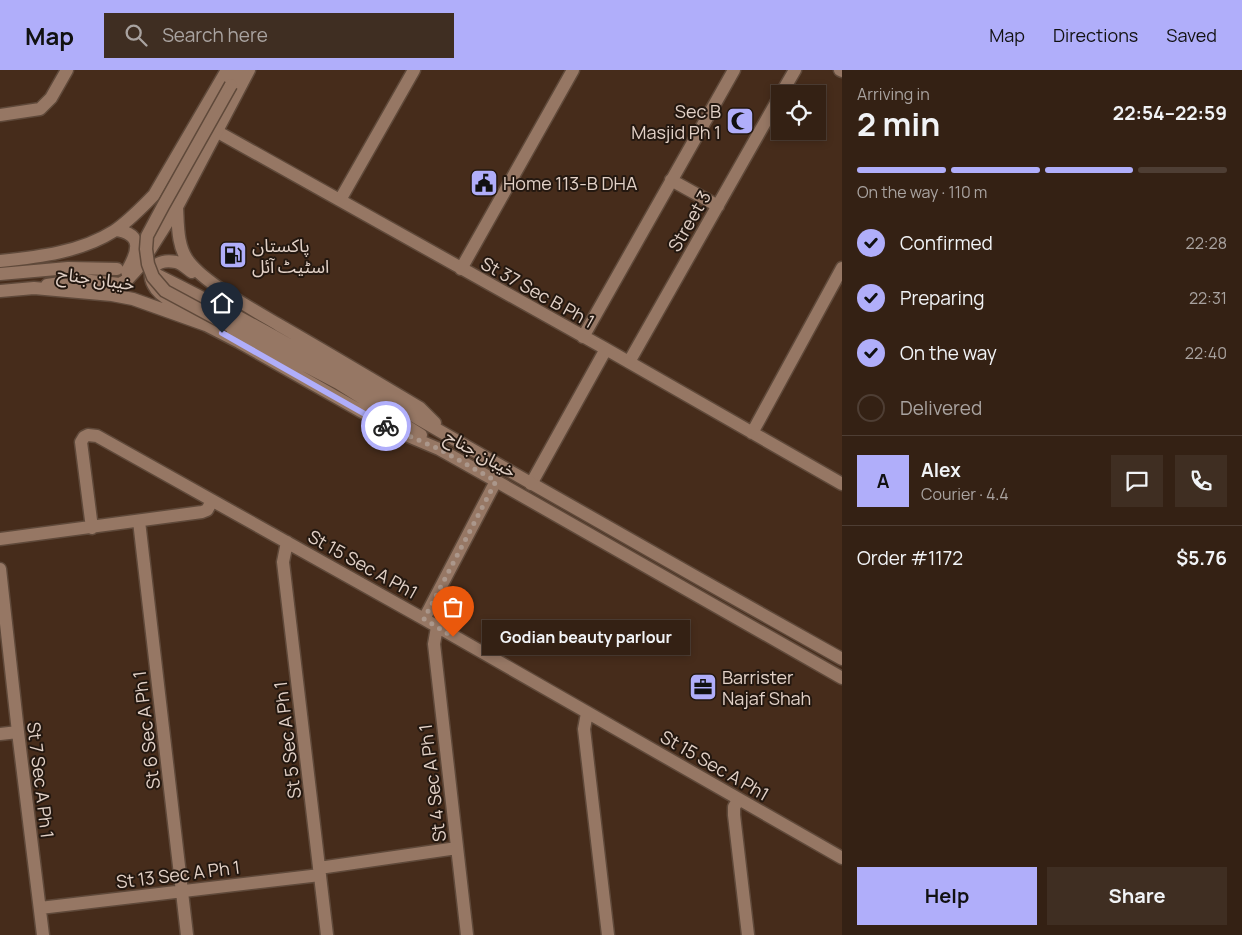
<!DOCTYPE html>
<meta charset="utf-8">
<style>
body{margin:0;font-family:Manrope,"Noto Sans Arabic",sans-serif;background:#3f2e22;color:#f1f3f6;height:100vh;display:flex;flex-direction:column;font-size:19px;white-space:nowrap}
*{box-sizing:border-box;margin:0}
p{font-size:16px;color:#a9a3a0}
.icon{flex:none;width:28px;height:28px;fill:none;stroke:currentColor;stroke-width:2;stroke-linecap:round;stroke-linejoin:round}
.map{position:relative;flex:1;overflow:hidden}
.details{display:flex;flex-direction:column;background:#342114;width:400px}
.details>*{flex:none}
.tools{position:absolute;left:771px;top:15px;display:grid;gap:10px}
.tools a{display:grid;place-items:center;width:55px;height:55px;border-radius:0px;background:#342114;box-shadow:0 2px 8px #0003,0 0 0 1px #4e3e34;font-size:25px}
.pin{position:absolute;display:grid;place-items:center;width:42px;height:42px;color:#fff;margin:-51px -21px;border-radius:50% 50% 50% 0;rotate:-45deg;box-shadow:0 0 5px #0007}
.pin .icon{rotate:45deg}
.courier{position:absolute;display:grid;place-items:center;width:50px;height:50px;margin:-25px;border:4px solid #b0aefa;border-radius:50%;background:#fff;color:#222;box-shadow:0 1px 6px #0007}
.bubble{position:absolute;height:35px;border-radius:0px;background:#342114;box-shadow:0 2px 8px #0003,0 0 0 1px #4e3e34;font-size:16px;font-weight:700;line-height:35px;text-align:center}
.overview em{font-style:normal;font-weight:700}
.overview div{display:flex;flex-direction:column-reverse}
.overview{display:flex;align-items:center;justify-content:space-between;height:85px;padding:0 15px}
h1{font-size:32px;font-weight:700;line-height:38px}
.bar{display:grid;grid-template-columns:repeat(4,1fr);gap:8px 5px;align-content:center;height:60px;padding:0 15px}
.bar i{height:6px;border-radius:4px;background:#4e3e34}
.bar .selected{background:#b0aefa}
.bar p{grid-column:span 4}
.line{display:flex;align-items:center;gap:12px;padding:0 15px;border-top:1px solid #4e3e34}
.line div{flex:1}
.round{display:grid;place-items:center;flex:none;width:52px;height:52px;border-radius:0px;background:#3f2e22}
ol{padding:0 15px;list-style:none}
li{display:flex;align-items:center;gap:15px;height:55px}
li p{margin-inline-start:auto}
li .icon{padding:5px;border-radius:50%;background:#b0aefa;color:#111;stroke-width:4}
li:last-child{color:#a9a3a0}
li i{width:28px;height:28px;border:2px solid #4e3e34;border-radius:50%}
.cta{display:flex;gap:10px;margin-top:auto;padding:10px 15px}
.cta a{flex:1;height:58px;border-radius:0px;background:#b0aefa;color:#111;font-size:20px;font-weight:700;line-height:58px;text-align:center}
.cta a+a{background:#3f2e22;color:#f1f3f6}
header{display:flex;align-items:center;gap:30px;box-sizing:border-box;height:70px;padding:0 25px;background:#b0aefa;color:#111}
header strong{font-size:24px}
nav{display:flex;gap:28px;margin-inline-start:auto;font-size:18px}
.search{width:350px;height:45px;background:#3f2e22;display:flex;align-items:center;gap:12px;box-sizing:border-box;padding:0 18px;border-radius:0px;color:#a9a3a0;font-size:19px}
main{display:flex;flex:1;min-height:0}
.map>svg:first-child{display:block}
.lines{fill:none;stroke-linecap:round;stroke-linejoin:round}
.street-casing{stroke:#5f493a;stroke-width:15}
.secondary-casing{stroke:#5f493a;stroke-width:15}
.street{stroke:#967764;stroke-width:12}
.secondary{stroke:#967764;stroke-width:12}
.secondary-bridge-casing{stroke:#5f493a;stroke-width:15;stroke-linecap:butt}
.secondary-bridge{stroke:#967764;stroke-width:12}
.done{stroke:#ab978b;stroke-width:5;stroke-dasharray:0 9}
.route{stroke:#b0aefa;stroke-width:6}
.labels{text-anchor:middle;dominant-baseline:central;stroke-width:4;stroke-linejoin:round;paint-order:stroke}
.poi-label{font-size:18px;fill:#e2d1c7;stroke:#241810;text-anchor:start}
.street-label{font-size:18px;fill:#e2d1c7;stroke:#241810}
</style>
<header>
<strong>Map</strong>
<div class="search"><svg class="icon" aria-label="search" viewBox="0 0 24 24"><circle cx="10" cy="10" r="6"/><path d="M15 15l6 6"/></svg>Search here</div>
<nav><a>Map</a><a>Directions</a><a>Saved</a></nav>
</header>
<main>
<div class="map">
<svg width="842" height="865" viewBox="0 0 842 865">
<rect width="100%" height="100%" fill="#462c1b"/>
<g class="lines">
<!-- street casing -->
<g class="street-casing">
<path id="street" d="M840,0L842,1
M781,24L795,0
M0,45L40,39L51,28L67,0
M216,61L606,279L842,414
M671,110L718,136
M340,130L414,0
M461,199L573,0
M583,267L734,0
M629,292L780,26
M752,363L842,198
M531,414L606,279
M139,451L187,865
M92,458L81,372L84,367L88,365L97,366L424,549L842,788
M0,469L202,442L207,440L212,431
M287,472L283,492L327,865
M0,499L18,662L43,865
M424,549L496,411
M437,557L434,574L467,865
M587,643L584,659L608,865
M0,664L18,662
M739,729L734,737V745L748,865
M319,798L457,778
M40,838L320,805"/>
</g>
<!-- secondary casing -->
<g class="secondary-casing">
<path id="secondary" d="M231,15L237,0
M177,137C178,155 177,177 189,192C206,214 254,240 279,255C326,282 373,310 420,338L435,353
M116,160C144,164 138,182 127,201L128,204
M0,191C39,187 81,182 114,161C129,151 142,137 154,125L227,0
M192,202C187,199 182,193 176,192C156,188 143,201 156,219C166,232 183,235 195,245
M0,204L68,198L117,199
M157,205C269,260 376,325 485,387C603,455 723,522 842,589
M47,215L81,210L120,214L128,209L139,197L177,137L249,0
M0,221L34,218L112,225L133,229L206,255L239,272L394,360L439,379L496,411L842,608
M230,256L338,313L421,365"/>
</g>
<!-- street -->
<use href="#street" class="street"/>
<!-- secondary -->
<use href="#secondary" class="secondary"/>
<!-- secondary-bridge casing -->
<g class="secondary-bridge-casing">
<path id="secondary-bridge" d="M230,256L165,221L153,207L148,194L146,179L147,166L163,136L231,15"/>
</g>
<!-- secondary-bridge -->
<use href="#secondary-bridge" class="secondary-bridge"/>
</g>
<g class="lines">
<!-- done -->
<path class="done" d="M386,356L439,379L496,411L424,549L453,567"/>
<!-- route -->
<path class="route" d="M222,263L386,356"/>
</g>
<!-- icons -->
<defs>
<g id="mosque-square" transform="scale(1.4375)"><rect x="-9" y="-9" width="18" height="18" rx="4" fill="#b0aefa" stroke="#241810"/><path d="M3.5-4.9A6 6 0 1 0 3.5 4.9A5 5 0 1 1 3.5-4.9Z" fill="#111"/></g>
<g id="civic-square" transform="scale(1.4375)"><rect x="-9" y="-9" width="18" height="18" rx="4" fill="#b0aefa" stroke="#241810"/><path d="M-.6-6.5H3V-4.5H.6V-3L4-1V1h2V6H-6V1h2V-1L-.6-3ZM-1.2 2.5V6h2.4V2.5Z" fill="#111"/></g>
<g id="fuel-square" transform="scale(1.4375)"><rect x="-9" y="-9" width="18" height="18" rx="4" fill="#b0aefa" stroke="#241810"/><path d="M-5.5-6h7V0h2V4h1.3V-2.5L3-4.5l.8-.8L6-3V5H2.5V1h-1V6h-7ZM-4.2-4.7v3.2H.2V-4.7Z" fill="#111"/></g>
<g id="office-square" transform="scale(1.4375)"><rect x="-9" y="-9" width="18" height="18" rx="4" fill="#b0aefa" stroke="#241810"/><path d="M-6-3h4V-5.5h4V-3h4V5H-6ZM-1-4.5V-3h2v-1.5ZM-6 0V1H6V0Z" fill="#111"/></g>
</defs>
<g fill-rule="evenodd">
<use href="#mosque-square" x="740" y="51"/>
<use href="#civic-square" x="484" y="113"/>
<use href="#fuel-square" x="233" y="185"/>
<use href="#office-square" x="703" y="617"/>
</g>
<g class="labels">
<!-- poi labels -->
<g class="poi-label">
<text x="721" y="41" text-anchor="end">Sec B<tspan x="721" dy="21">Masjid Ph 1</tspan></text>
<text x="503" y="113">Home 113-B DHA</text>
<text x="252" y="175">پاکستان<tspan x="252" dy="21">اسٹیٹ آئل</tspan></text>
<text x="722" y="607">Barrister<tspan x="722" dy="21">Najaf Shah</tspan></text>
</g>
<!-- street labels -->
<g class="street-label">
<text transform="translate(689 151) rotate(-60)">Street 3</text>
<text transform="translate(96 208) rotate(8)">خیبان جناح</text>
<text transform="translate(538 222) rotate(29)">St 37 Sec B Ph 1</text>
<text transform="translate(481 383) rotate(29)">خیبان جناح</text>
<text transform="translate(363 494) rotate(29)">St 15 Sec A Ph1</text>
<text transform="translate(146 660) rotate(-97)">St 6 Sec A Ph 1</text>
<text transform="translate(287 670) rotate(-97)">St 5 Sec A Ph 1</text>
<text transform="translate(715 695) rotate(30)">St 15 Sec A Ph1</text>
<text transform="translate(41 710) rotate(83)">St 7 Sec A Ph 1</text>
<text transform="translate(432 713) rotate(-97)">St 4 Sec A Ph 1</text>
<text transform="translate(178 804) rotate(-7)">St 13 Sec A Ph 1</text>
</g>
</g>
</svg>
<div class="tools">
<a><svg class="icon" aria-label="locate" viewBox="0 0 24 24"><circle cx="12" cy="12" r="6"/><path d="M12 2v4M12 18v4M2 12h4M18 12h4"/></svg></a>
</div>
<div class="pin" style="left:453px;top:567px;background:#ea580c"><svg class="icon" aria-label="bag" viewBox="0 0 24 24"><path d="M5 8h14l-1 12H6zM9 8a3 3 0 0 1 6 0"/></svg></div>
<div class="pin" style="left:222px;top:263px;background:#1f2937"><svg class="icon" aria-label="home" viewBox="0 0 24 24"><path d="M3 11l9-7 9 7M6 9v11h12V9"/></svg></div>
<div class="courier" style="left:386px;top:356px"><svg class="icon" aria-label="bike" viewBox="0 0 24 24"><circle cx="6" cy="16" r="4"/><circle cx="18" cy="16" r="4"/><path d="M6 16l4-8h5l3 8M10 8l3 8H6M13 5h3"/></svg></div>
<div class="bubble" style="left:482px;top:550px;width:208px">Godian beauty parlour</div>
</div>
<section class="details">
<div class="overview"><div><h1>2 min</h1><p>Arriving in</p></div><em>22:54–22:59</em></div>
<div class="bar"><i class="selected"></i><i class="selected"></i><i class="selected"></i><i></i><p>On the way · 110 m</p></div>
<ol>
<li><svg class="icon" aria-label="check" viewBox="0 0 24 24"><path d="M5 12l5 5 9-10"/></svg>Confirmed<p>22:28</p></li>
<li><svg class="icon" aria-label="check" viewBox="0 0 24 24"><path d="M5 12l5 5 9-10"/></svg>Preparing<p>22:31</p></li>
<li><svg class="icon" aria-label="check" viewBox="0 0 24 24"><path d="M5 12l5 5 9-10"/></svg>On the way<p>22:40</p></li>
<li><i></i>Delivered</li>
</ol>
<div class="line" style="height:90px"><b class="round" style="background:#b0aefa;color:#111">A</b><div><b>Alex</b><p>Courier · 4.4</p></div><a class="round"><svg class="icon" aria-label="chat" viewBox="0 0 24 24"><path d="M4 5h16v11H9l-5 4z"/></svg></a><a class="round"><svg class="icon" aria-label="phone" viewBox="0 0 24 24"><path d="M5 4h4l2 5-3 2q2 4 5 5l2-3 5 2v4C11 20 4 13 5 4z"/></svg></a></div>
<div class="line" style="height:65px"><div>Order #1172</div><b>$5.76</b></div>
<div class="cta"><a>Help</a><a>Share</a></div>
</section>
</main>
